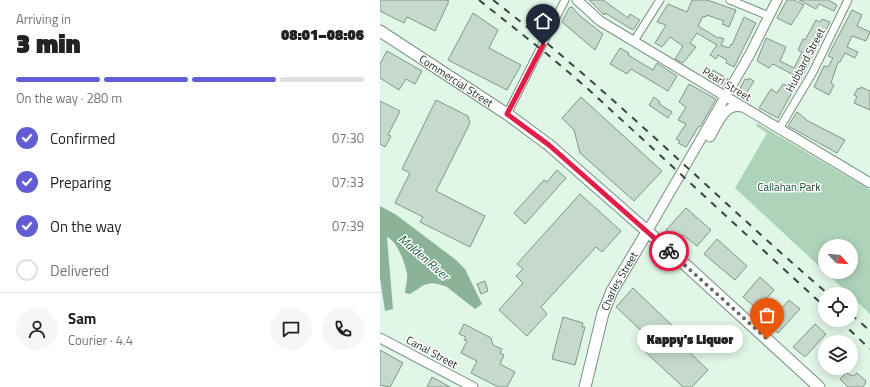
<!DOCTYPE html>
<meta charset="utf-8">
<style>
body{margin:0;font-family:"Titillium Web",sans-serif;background:#f6f6f6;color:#222;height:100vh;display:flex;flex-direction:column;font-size:15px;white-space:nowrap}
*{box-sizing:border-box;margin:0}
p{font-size:13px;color:#767676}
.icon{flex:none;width:22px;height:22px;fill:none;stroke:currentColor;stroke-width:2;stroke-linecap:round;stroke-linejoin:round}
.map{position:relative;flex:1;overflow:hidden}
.details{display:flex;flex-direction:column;background:#fff;width:380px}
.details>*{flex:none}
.needle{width:26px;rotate:116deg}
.fabs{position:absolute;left:438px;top:239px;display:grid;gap:8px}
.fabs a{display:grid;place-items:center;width:40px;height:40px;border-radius:50%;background:#fff;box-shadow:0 2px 10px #0003;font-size:20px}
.pin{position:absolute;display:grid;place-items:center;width:34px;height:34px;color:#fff;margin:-41px -17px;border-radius:50% 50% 50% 0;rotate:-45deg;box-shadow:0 0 4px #0007}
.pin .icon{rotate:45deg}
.courier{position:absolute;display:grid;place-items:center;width:40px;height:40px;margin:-20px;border:3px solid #e11d48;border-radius:50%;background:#fff;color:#222;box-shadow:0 1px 5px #0007}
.bubble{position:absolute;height:28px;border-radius:14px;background:#fff;box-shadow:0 2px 10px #0003;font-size:13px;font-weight:800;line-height:28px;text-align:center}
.summary em{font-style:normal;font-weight:800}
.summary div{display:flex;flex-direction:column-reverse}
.summary{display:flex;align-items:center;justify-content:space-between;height:68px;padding:0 16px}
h1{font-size:26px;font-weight:800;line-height:30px}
.bar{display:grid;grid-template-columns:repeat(4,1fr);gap:6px 4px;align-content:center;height:48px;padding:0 16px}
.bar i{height:5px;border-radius:3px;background:#e0e0e0}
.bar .selected{background:#645cd5}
.bar p{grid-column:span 4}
.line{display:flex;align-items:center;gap:10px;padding:0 16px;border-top:1px solid #e0e0e0}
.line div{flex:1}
.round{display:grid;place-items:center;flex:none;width:42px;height:42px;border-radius:21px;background:#f6f6f6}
ol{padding:0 16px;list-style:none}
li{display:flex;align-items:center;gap:12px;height:44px}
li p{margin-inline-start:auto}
li .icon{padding:4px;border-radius:50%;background:#645cd5;color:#fff;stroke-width:4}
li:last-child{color:#767676}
li i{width:22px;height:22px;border:2px solid #e0e0e0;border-radius:50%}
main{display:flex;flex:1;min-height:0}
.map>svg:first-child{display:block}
.green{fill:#add3b9;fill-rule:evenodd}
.water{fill:#8ab398}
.building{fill:#c5dacc;stroke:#819588}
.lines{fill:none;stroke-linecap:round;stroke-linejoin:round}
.minor-casing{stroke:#7c8f82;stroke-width:9}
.tertiary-casing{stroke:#7c8f82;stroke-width:11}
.secondary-casing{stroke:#7c8f82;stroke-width:13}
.minor{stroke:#fff;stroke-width:7}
.tertiary{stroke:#fff;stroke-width:9}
.secondary{stroke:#fff;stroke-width:11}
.rail{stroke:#3b453e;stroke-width:2;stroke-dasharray:7 7;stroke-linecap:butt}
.done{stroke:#636f67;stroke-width:4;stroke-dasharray:0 7.2}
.route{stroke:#e11d48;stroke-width:5}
.labels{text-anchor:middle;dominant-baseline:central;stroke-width:3;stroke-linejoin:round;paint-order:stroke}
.street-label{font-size:11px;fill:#1f2722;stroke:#fff}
.park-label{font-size:11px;fill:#14462a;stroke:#fff}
.water-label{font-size:12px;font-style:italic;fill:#165936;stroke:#fff}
</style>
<main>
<section class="details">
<div class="summary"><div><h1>3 min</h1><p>Arriving in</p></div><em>08:01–08:06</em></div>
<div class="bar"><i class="selected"></i><i class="selected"></i><i class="selected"></i><i></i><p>On the way · 280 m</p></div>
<ol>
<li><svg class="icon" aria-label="check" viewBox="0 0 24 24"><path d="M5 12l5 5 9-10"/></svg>Confirmed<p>07:30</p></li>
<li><svg class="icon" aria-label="check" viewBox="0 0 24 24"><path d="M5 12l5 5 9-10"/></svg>Preparing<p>07:33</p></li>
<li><svg class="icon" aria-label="check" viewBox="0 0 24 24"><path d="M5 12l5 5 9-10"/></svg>On the way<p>07:39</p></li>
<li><i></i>Delivered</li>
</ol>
<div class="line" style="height:72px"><a class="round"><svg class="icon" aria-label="person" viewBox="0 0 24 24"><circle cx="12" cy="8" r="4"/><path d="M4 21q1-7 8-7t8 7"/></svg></a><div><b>Sam</b><p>Courier · 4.4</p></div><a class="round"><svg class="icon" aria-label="chat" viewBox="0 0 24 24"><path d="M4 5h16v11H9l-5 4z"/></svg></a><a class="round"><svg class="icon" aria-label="phone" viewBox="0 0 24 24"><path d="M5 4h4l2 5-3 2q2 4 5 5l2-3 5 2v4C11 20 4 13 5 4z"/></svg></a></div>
</section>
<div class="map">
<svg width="490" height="387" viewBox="0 0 490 387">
<rect width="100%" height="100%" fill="#e0f6e7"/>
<!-- green -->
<path class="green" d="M377,123L490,190V314L471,296V294H469L355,188L387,133L376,126ZM445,246H471V272H445Z"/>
<!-- water -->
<path class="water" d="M0,206L15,214L76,260L85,269L102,304L95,309L67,287L58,284L52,283L44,285L30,294L25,293C25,287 28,281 27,274C25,263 18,242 7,237L13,309L5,311L0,278Z"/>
<!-- building -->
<path class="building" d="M0,0H66L69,1L55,31L27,17L24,23L0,11Z
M209,0H223L248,18L250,14L260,20L253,30L225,13L224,15Z
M312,0H327L356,10L349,27L342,24L344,21L327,15L326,17L323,16L318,26L338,38L339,37L344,39L341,45L349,48L351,44L352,45L364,17L376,23L354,67L346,63L347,60L338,55L336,59L330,55L337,45L317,33L310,43L316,47L303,63L295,59L303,46L290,37L282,47L275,43L286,25L277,22L288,4L307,12Z
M407,0H414L424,5L411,25L397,18Z
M419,0H448L457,5L454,11L439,4L436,9Z
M192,7L200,16L223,34L215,50L182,22L189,8Z
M472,10L482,15L477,26L490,32L486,41L472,36L467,47L478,52L475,58L465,53L460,62H458L451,83L454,85L449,95L434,87L444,66L448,67L453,58L448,56Z
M93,13L118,30L109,48L141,65L127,90L68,60Z
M442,19L450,22L421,79L393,64L389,68L377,61L386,38L406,47L400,61L414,68L422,52L418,50L423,39L425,40L436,20L440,22Z
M240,48L249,53L248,55L273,70L277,63L297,76L288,91L251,69L247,74L230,64Z
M7,51L42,71L35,84L26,79L19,90L0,78V64Z
M333,70L348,79L343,87L328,79Z
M369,78L374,81L364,97L357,94L365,79L368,80Z
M309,84L336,99L320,127L319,126L306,147L298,143L300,141L296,139L306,124L298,120L306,107L299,102Z
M403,84L414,89L398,118L379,108L391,89L397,93Z
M481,87L490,91V110L474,103L477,97L474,95L478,88L480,89Z
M201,97L282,171L254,201L200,153L194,130L182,118Z
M274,97L280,102L279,104L292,112L288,118L269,105Z
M56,100L88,116L90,123L56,191L105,216L90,247L40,222L43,217L15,203L30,173L22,169Z
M0,101L20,111L8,135L11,136L5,147L0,144Z
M417,112L428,121L465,140L457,153L408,126Z
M177,170L186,178L145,224L134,213L164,180L167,182Z
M200,194L241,231L222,252L216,247L161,307L167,314L147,336L119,310L143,283L136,276L143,269L137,264Z
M306,208L331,230L317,246L303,235L298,240L286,230Z
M337,239L367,266L355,280L324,254Z
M380,277L394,290L377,309L363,297Z
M105,281L108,291L101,294L97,284Z
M253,288L299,332L301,330L313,341L306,349L328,370L312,387H303L259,346L268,337L236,307Z
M409,300L420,309L398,333L387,324Z
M183,317L203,323L202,327H205L195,365L172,359Z
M84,324L111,338L113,345L122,349L120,353L124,355L120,364L135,372L127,387H118L91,373L97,361L81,353L87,341L84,340L86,337L79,334Z
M435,324L446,334L425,357L413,347Z
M0,350L23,363L10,387L0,385Z
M466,373L473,376L477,373L486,381L485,384L483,387H468L460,379Z
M52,377L70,387H47Z"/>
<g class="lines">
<!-- minor casing -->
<g class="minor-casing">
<path id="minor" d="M350,0L389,16
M254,41L280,0
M127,114L185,0
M399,129L433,72L468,0"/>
</g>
<!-- tertiary casing -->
<g class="tertiary-casing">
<path id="tertiary" d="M197,0L220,21L490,183
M330,137C337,125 345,103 361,107
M267,232L370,54L397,0
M0,338L93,387"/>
</g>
<!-- secondary casing -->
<g class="secondary-casing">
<g id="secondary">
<path id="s1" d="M0,31L127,114L169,145L309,268L439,387"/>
<path id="s2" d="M205,387L223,313L232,291L267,232"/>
</g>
</g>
<!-- minor -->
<use href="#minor" class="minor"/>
<!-- tertiary -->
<use href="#tertiary" class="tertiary"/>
<!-- secondary -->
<use href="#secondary" class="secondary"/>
<!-- rail -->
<path class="rail" d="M99,0L167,54L207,88L445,307
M113,0C231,91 335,197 448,294
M471,314L490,331
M459,320L490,349"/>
</g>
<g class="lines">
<!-- done -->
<path class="done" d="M289,251L387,339"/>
<!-- route -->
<path class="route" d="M163,45L127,114L169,145L289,251"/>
</g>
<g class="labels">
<!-- street labels -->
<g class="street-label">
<text transform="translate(425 60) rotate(-62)">Hubbard Street</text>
<text stroke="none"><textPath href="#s1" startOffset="91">Commercial Street</textPath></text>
<text transform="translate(347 84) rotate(31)">Pearl Street</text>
<text stroke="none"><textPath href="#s2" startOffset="112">Charles Street</textPath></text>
<text transform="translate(52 352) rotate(28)">Canal Street</text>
</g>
<!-- park labels -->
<g class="park-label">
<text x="409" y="187">Callahan Park</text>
</g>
<!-- water labels -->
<g class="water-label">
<text transform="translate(44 257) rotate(41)">Malden River</text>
</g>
</g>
</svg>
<div class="fabs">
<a><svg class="needle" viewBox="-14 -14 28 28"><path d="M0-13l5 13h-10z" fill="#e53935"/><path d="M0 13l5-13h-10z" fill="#767676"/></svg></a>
<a><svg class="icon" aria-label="locate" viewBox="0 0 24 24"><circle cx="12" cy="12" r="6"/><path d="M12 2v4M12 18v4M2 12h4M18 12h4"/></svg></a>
<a><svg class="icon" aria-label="layers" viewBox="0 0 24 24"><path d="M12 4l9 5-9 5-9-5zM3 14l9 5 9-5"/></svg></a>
</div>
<div class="pin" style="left:387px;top:339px;background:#ea580c"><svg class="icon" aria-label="bag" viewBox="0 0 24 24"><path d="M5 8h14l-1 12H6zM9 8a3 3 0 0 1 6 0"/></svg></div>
<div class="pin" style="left:163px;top:45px;background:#1f2937"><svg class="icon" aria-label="home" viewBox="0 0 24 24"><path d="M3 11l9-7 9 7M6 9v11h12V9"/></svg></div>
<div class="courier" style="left:289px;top:251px"><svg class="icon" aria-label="bike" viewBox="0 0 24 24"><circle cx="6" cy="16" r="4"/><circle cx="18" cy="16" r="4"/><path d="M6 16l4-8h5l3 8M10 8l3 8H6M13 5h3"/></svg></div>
<div class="bubble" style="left:257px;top:325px;width:106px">Kappy's Liquor</div>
</div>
</main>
